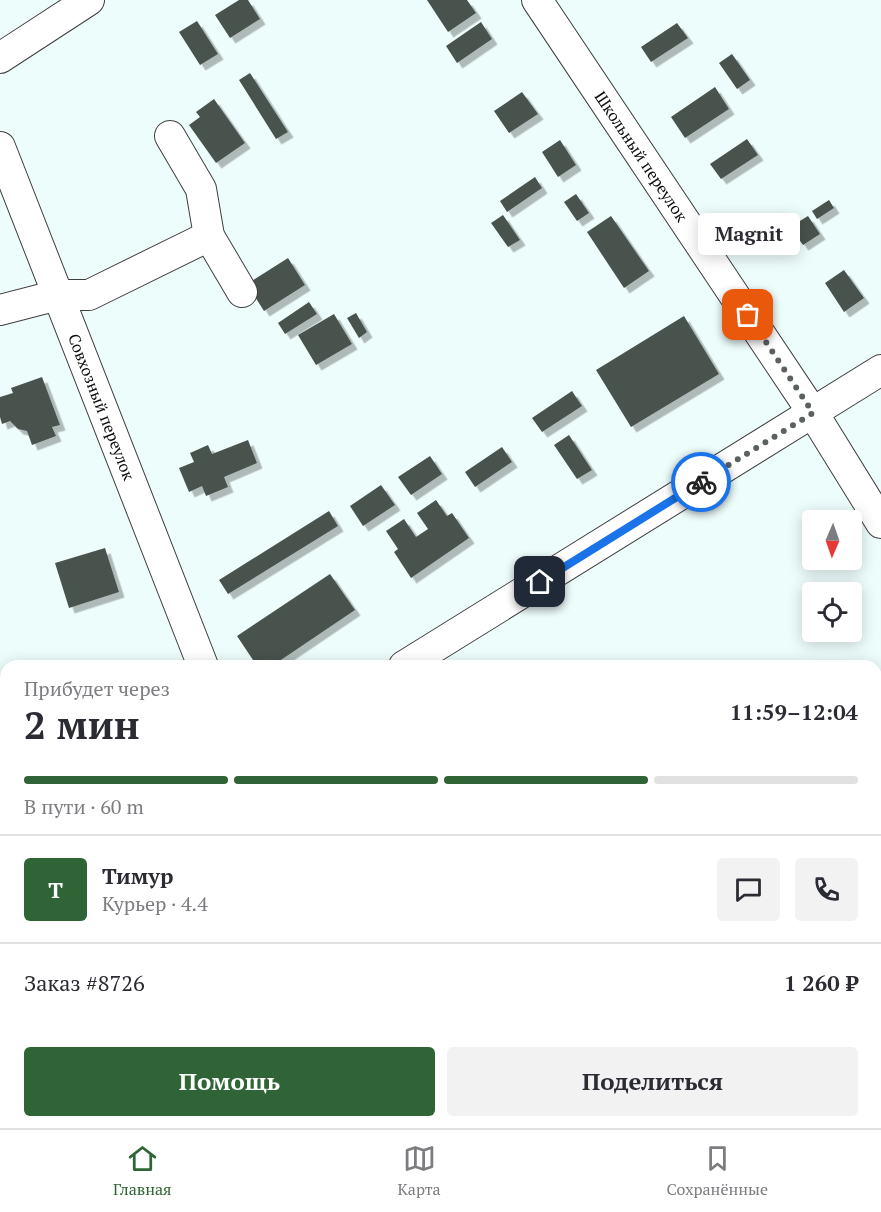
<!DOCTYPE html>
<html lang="ru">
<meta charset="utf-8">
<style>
body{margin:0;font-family:"PT Serif",serif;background:#f2f2f3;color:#2b2b33;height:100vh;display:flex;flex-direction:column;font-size:22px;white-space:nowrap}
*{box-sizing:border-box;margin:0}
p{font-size:20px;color:#7c7c81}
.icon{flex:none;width:33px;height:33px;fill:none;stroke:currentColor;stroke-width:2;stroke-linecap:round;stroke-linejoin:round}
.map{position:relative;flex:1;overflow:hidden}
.details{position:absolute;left:0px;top:660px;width:882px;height:468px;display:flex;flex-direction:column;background:#fff;border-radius:18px 18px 0 0;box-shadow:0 3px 15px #0003}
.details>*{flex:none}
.needle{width:39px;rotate:182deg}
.buttons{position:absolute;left:802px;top:510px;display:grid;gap:12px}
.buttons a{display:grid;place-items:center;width:60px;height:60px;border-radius:6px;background:#fff;box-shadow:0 3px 15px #0003;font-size:30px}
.pin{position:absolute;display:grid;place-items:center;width:51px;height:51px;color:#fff;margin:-26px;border-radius:12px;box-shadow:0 3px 9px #0006}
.courier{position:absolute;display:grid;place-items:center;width:60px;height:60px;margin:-30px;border:4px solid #1a73e8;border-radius:50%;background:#fff;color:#222;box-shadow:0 2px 8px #0007}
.bubble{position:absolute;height:42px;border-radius:6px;background:#fff;box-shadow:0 3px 15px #0003;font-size:20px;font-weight:700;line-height:42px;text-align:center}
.head em{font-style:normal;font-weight:700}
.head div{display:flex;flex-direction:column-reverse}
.head{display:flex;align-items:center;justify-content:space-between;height:102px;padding:0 24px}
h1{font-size:39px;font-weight:700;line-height:45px}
.bar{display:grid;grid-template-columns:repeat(4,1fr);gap:9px 6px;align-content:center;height:72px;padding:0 24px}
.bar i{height:8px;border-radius:4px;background:#e1e1e2}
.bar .selected{background:#2f6536}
.bar p{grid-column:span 4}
.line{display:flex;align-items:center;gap:15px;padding:0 24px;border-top:2px solid #e1e1e2}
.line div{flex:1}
.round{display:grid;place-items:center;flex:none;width:63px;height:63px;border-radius:6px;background:#f2f2f3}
.action{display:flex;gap:12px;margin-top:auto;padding:12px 24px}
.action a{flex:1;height:69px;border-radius:6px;background:#2f6536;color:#fff;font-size:24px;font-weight:700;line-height:69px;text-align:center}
.action a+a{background:#f2f2f3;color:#2b2b33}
.tab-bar{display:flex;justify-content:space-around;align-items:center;height:84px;border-top:2px solid #e1e1e2;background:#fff;font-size:16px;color:#7c7c81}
.tab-bar a{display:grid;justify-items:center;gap:3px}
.tab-bar .selected{color:#2f6536}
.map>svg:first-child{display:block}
.building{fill:#4a534e;filter:url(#shadow)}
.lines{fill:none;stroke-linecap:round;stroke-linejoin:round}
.minor-casing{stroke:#3f3f3f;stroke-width:32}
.minor{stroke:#fff;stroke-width:30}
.done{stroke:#5b6060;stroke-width:6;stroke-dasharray:0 10.8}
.route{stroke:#1a73e8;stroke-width:8}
.labels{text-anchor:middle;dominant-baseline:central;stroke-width:6;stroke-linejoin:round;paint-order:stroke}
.street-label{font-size:16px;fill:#0c0c0c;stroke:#fff}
</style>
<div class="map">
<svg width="881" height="1128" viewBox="0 0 881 1128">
<defs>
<filter id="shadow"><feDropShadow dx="5.5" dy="5.5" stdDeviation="0" flood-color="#0004"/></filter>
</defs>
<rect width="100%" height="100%" fill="#edfdfb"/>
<!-- building -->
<path class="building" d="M239,0H248L260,19L230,38L215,15Z
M427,0H467L476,13L448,32Z
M197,21L218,54L200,65L179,32Z
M481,22L492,39L457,63L446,46Z
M677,23L688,38L651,62L641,47Z
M732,54L750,80L737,89L719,63Z
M250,73L288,132L276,139L239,80Z
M715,87L729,109L685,138L671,117Z
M522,92L538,114L509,133L494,111Z
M214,99L245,143L216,163L189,125L200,117L196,112Z
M747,139L758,155L721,179L710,164Z
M560,140L576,165L558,177L542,152Z
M535,177L542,188L507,212L500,201Z
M576,194L589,213L577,221L564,202Z
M829,200L834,208L817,219L812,211Z
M503,215L520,240L508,247L491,223Z
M611,216L649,271L624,288L587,232Z
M808,216L820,234L803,245L790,227Z
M288,258L305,285L264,311L247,284Z
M844,270L864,298L844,312L825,283Z
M309,302L317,314L285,334L278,323Z
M356,313L367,332L359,338L347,318Z
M334,314L352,344L316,365L298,335Z
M684,316L719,374L631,427L596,370Z
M42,377L60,425L52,427L56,436L32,445L27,431L18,429L10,421L2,424L0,417V397L13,393L11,388Z
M572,391L582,406L542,432L532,418Z
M569,435L592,470L577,479L554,445Z
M248,440L257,463L224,477L228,487L206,496L202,486L189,492L179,468L194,462L190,453L208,445L212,454Z
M502,447L512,462L475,487L465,472Z
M430,456L442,474L411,495L398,477Z
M381,485L395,505L363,526L350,506Z
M436,500L447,516L452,513L469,538L411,578L394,552L398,549L386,531L404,519L416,537L428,529L417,513Z
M329,511L338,526L228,594L219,580Z
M105,548L119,592L69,608L55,563Z
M330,574L355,610L272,666H257L237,636Z
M881,1051V1080L876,1083V1054Z
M293,1122H311L295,1128Z
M439,1122H458L460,1128H423Z
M516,1122H521L523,1128H502Z"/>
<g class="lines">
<!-- minor casing -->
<g class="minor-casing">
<g id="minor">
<path id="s1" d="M537,0L813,413L881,523"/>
<path d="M0,58L89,0"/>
<path id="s2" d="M0,147L203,666"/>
<path d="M209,236L242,292"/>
<path d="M0,310L58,295H89L209,236L201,189L170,136"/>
<path d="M404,666L881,370"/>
<path d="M0,952L6,949"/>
<path d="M374,1122L376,1128"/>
</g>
</g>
<!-- minor -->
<use href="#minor" class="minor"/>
</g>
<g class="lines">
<!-- done -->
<path class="done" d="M701,482L813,413L748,315"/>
<!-- route -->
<path class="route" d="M540,582L701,482"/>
</g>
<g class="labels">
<!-- street labels -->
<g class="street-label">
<text stroke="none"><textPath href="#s1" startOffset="188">Школьный переулок</textPath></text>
<text stroke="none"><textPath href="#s2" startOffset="279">Совхозный переулок</textPath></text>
</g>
</g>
</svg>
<div class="buttons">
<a><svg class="needle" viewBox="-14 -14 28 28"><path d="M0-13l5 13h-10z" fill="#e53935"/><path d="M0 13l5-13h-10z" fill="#7c7c81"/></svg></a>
<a><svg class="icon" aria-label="locate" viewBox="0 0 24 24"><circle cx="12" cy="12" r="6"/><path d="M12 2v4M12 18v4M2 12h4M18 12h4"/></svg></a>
</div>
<div class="pin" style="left:748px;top:315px;background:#ea580c"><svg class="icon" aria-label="bag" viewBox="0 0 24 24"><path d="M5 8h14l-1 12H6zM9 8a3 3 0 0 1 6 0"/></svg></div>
<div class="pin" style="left:540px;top:582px;background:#1f2937"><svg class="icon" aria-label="home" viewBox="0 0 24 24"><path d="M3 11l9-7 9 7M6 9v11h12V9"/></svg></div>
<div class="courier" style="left:701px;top:482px"><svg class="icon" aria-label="bike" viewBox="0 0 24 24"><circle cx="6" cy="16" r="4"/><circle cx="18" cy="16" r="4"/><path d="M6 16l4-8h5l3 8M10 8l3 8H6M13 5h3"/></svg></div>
<div class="bubble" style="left:698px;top:213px;width:102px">Magnit</div>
<section class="details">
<div class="head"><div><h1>2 мин</h1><p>Прибудет через</p></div><em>11:59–12:04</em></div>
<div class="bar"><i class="selected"></i><i class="selected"></i><i class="selected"></i><i></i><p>В пути · 60 m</p></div>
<div class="line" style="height:108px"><b class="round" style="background:#2f6536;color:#fff">Т</b><div><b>Тимур</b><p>Курьер · 4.4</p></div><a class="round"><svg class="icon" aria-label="chat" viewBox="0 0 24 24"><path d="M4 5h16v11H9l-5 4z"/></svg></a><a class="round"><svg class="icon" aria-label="phone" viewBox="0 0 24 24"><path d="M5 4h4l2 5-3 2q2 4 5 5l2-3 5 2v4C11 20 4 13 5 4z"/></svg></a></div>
<div class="line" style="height:78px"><div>Заказ #8726</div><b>1 260 ₽</b></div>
<div class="action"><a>Помощь</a><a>Поделиться</a></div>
</section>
</div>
<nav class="tab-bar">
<a class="selected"><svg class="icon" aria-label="home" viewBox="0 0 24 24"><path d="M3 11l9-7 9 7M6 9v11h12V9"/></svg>Главная</a>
<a><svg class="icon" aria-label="map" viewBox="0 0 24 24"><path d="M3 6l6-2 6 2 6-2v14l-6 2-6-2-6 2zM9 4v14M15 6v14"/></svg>Карта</a>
<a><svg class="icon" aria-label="saved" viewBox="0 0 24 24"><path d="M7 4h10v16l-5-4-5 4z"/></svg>Сохранённые</a>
</nav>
